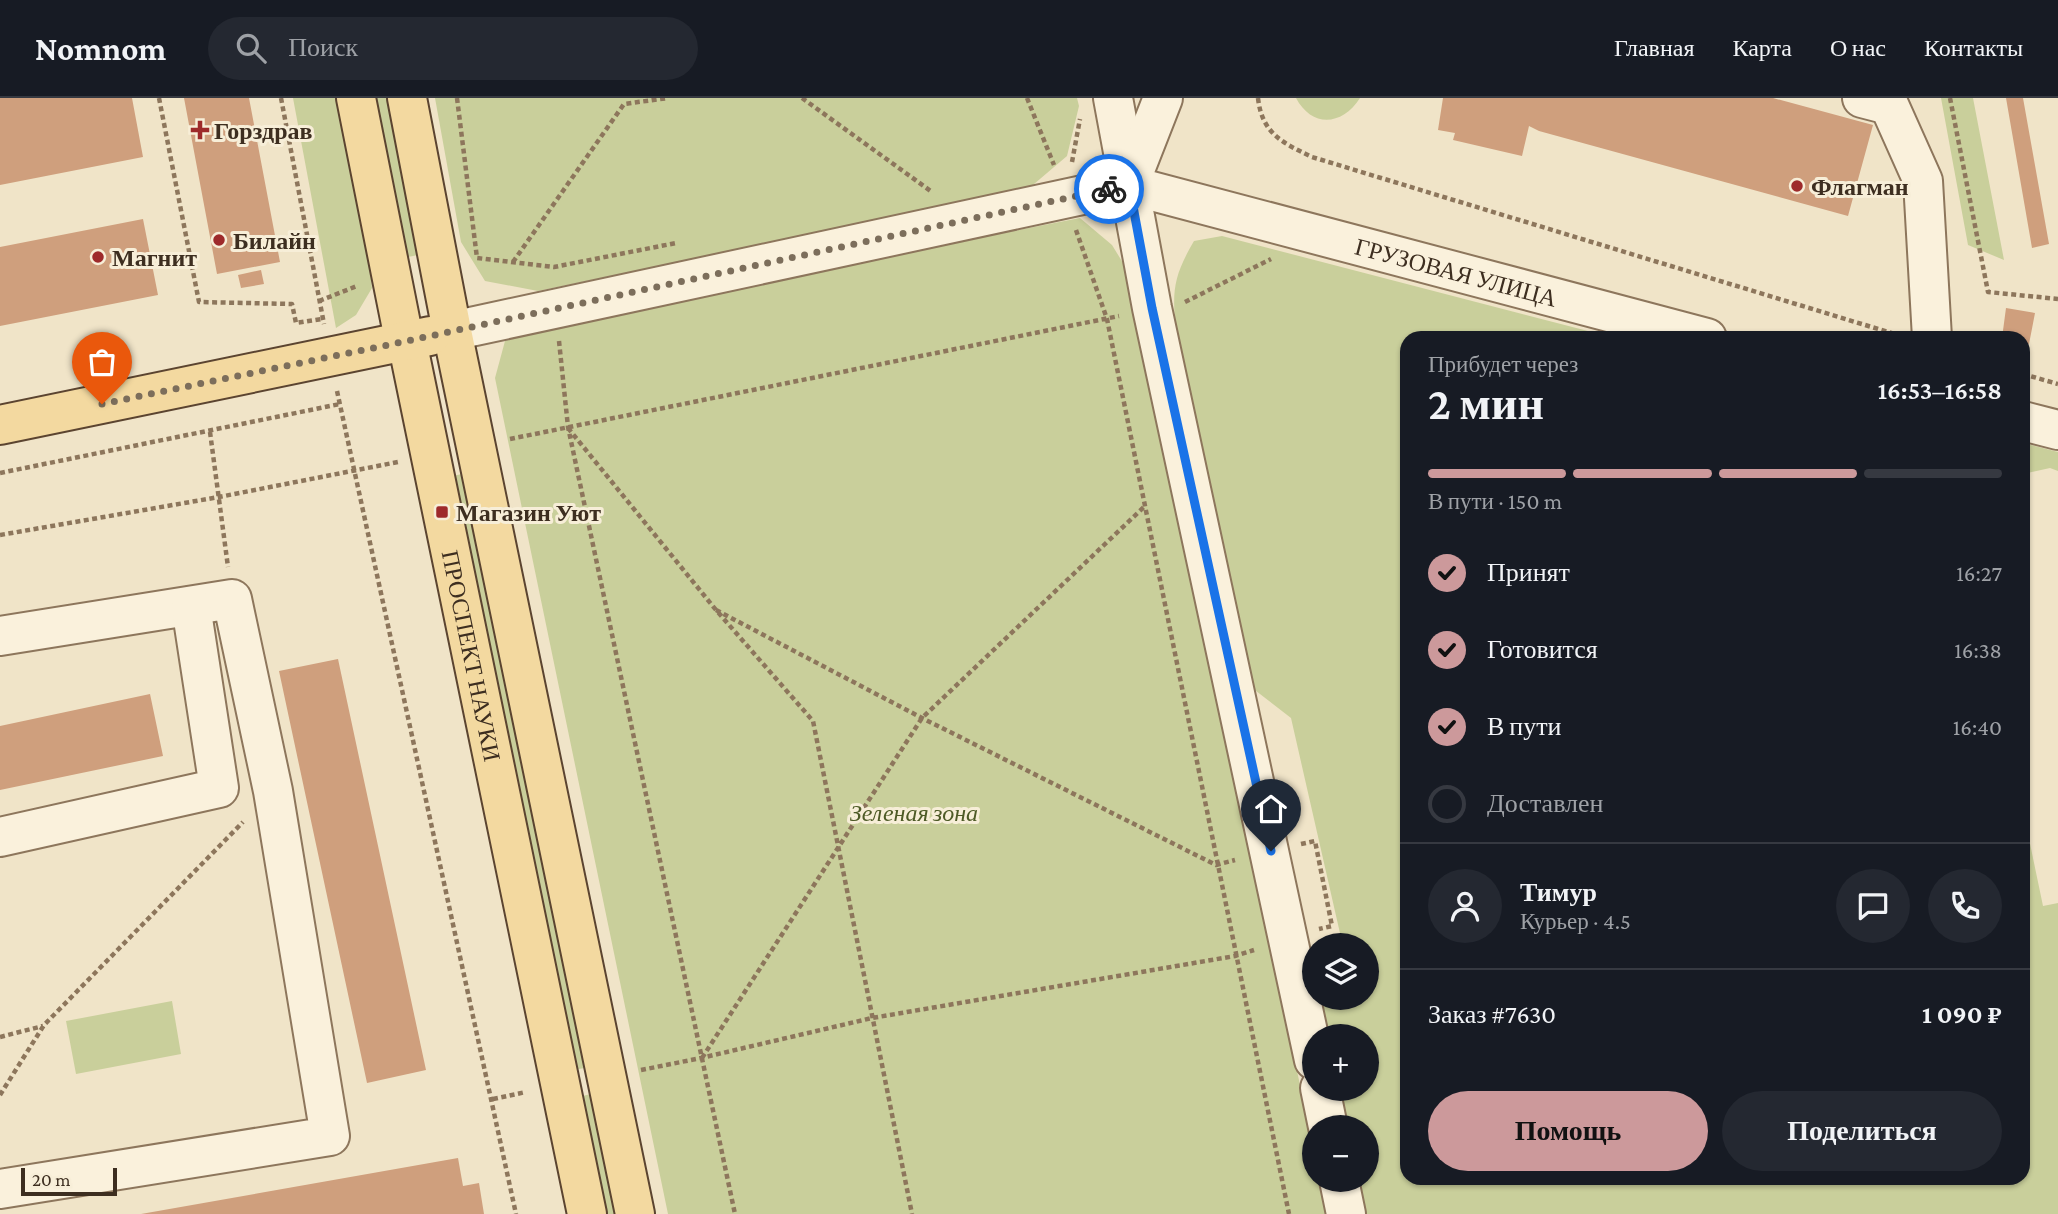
<!DOCTYPE html>
<html lang="ru">
<meta charset="utf-8">
<style>
body{margin:0;font-family:"Crimson Pro",serif;background:#242831;color:#f1f3f6;height:100vh;display:flex;flex-direction:column;font-size:26px;white-space:nowrap}
*{box-sizing:border-box;margin:0}
p{font-size:23px;color:#9ea1a6}
.icon{flex:none;width:38px;height:38px;fill:none;stroke:currentColor;stroke-width:2;stroke-linecap:round;stroke-linejoin:round}
.map{position:relative;flex:1;overflow:hidden}
.side{position:absolute;left:1400px;top:233px;width:630px;height:854px;display:flex;flex-direction:column;background:#171b24;border-radius:21px;box-shadow:0 2px 5px #0004}
.side>*{flex:none}
.controls{position:absolute;left:1302px;top:835px;display:grid;gap:14px}
.controls a{display:grid;place-items:center;width:77px;height:77px;border-radius:50%;background:#171b24;box-shadow:0 2px 5px #0004;font-size:35px}
.scale{position:absolute;left:21px;bottom:18px;width:96px;box-sizing:border-box;padding-left:7px;border:4px solid #3d2e20;border-top:0;font-size:19px;line-height:24px;white-space:nowrap;color:#3d2e20;-webkit-text-stroke:5px #f7eed8;paint-order:stroke}
.pin{position:absolute;display:grid;place-items:center;width:60px;height:60px;color:#fff;margin:-72px -30px;border-radius:50% 50% 50% 0;rotate:-45deg;box-shadow:0 0 7px #0007}
.pin .icon{rotate:45deg}
.courier{position:absolute;display:grid;place-items:center;width:70px;height:70px;margin:-35px;border:5px solid #1a73e8;border-radius:50%;background:#fff;color:#222;box-shadow:0 2px 9px #0007}
.summary em{font-style:normal;font-weight:600}
.summary div{display:flex;flex-direction:column-reverse}
.summary{display:flex;align-items:center;justify-content:space-between;height:119px;padding:0 28px}
h1{font-size:46px;font-weight:600;line-height:52px}
.bar{display:grid;grid-template-columns:repeat(4,1fr);gap:10px 7px;align-content:center;height:84px;padding:0 28px}
.bar i{height:9px;border-radius:5px;background:#363941}
.bar .selected{background:#cc999b}
.bar p{grid-column:span 4}
.line{display:flex;align-items:center;gap:18px;padding:0 28px;border-top:2px solid #363941}
.line div{flex:1}
.round{display:grid;place-items:center;flex:none;width:74px;height:74px;border-radius:37px;background:#242831}
ol{padding:0 28px;list-style:none}
li{display:flex;align-items:center;gap:21px;height:77px}
li p{margin-inline-start:auto}
li .icon{padding:7px;border-radius:50%;background:#cc999b;color:#111;stroke-width:4}
li:last-child{color:#9ea1a6}
li i{width:38px;height:38px;border:4px solid #363941;border-radius:50%}
.cta{display:flex;gap:14px;margin-top:auto;padding:14px 28px}
.cta a{flex:1;height:80px;border-radius:42px;background:#cc999b;color:#111;font-size:28px;font-weight:600;line-height:80px;text-align:center}
.cta a+a{background:#242831;color:#f1f3f6}
header{display:flex;align-items:center;gap:42px;box-sizing:border-box;height:98px;padding:0 35px;background:#171b24;border-bottom:2px solid #363941}
header strong{font-size:33px}
nav{display:flex;gap:38px;margin-inline-start:auto;font-size:24px}
.search{width:490px;height:63px;background:#242831;display:flex;align-items:center;gap:18px;box-sizing:border-box;padding:0 24px;border-radius:38px;color:#9ea1a6;font-size:26px}
.map>svg:first-child{display:block}
.green{fill:#c9cf9b}
.building{fill:#cf9f7d}
.lines{fill:none;stroke-linecap:round;stroke-linejoin:round}
.minor-casing{stroke:#8d765c;stroke-width:42}
.major-casing{stroke:#5b4430;stroke-width:42}
.path{stroke:#8d765c;stroke-width:4.5;stroke-dasharray:5 3.5;stroke-linecap:butt}
.minor{stroke:#faf1dc;stroke-width:38}
.major{stroke:#f3d9a0;stroke-width:38}
.done{stroke:#7c6e5b;stroke-width:7;stroke-dasharray:0 12.6}
.route{stroke:#1a73e8;stroke-width:9}
.poi-dot{fill:#9e2a2b;stroke:#f7eed8;stroke-width:2.5}
.labels{text-anchor:middle;dominant-baseline:central;stroke-width:6;stroke-linejoin:round;paint-order:stroke}
.poi-label{font-size:24px;font-weight:bold;fill:#3d2e20;stroke:#f7eed8;text-anchor:start}
.street-label{font-size:24px;fill:#3d2e20;stroke:#f7eed8}
.park-label{font-size:24px;font-style:italic;fill:#4d5a26;stroke:#f7eed8}
</style>
<header>
<strong>Nomnom</strong>
<div class="search"><svg class="icon" aria-label="search" viewBox="0 0 24 24"><circle cx="10" cy="10" r="6"/><path d="M15 15l6 6"/></svg>Поиск</div>
<nav><a>Главная</a><a>Карта</a><a>О нас</a><a>Контакты</a></nav>
</header>
<div class="map">
<svg width="2058" height="1116" viewBox="0 0 2058 1116">
<rect width="100%" height="100%" fill="#f0e4c8"/>
<!-- green -->
<path class="green" d="M293,0H338L369,163L372,190L356,217L336,230Z
M372,0H387L418,157L403,160Z
M435,0H1077L1079,8L1067,58L1027,92L538,193L485,183L461,144Z
M1296,0H1360C1342,28 1312,30 1296,0Z
M1941,0H1973L2004,162L1968,147Z
M1080,120L1112,147L1131,178L1314,1054V1082H1320L1327,1116H668L495,280L505,243L526,228Z
M1222,138L1615,240H1407V1080H2023V712L2043,808L2058,805V1116H1358L1351,1082H1367V1029H1341L1334,991L1367,990V938H1324L1316,900H1367V847H1339L1342,844L1291,620L1247,586L1176,234C1172,193 1173,179 1194,143Z
M2023,345L2058,354V373L2050,370L2023,376Z
M462,376L585,970L572,972L448,379Z
M172,903L181,956L76,976L66,923Z
M591,996L617,1116H603L578,999Z"/>
<!-- building -->
<path class="building" d="M0,0H132L143,59L0,87Z
M184,0H249L280,164L217,176Z
M1443,0H1773L1873,27L1848,118L1539,33L1529,28L1522,58L1453,42L1455,35L1438,32Z
M2006,0H2023L2049,146L2032,150Z
M143,121L158,197L0,228V149Z
M261,172L264,186L241,190L238,177Z
M2006,210L2035,215L2029,246L2023,245V240H2002Z
M338,561L426,972L367,985L279,573Z
M150,596L163,658L0,692V628Z
M458,1060L463,1088L479,1085L484,1116H141Z"/>
<g class="lines">
<!-- minor casing -->
<g class="minor-casing">
<g id="minor">
<path d="M1113,0L1152,210L1314,962"/>
<path d="M1862,0L1889,7L1923,83L1932,240"/>
<path d="M1129,87L1163,0"/>
<path id="s1" d="M452,233L1129,87L1707,240"/>
<path d="M2023,323L2058,332"/>
<path d="M0,538L232,501L273,693L330,1038L0,1091"/>
<path d="M0,739L219,690L191,508"/>
<path d="M1320,990L1328,1029"/>
<path d="M1339,1082L1346,1116"/>
</g>
</g>
<!-- major casing -->
<g class="major-casing">
<g id="major">
<path id="s2" d="M356,0L403,236L407,243L587,1116"/>
<path d="M407,0L452,233L635,1116"/>
<path d="M0,327L430,238"/>
</g>
</g>
<!-- path -->
<path class="path" d="M159,0L199,204L292,206L296,225L322,221
M281,0L324,226
M457,0L477,160L554,169L676,145
M802,0L932,94
M1027,0L1054,67
M1258,0C1262,36 1283,45 1312,59L1898,237
M1950,0L1988,194L2058,201
M1072,64L1080,21
M1076,132L1107,221L1289,1116
M513,164L624,6L668,0
M319,203L357,188
M1185,204L1271,161
M559,243L568,329L735,1116
M2023,276L2058,286
M337,293L516,1116
M568,330L716,512L813,623L912,1116
M210,334L228,469
M510,341L1119,218
M0,375L340,306
M0,437L219,399L398,364
M716,512L922,620L1216,767L1235,762
M1301,746L1315,743L1332,828L1319,831
M0,939L43,928
M702,960L922,620L1145,408
M641,972L701,960L872,920L1235,858L1254,852
M0,997L44,927L243,724
M493,1001L526,994"/>
<!-- minor -->
<use href="#minor" class="minor"/>
<!-- major -->
<use href="#major" class="major"/>
</g>
<g class="lines">
<!-- done -->
<path class="done" d="M102,306L407,243L1109,91"/>
<!-- route -->
<path class="route" d="M1109,91L1129,87L1152,210L1271,753"/>
</g>
<!-- markers -->
<g class="poi-dot">
<path d="M196.5 21.5h7v7h7v7h-7v7h-7v-7h-7v-7h7z"/>
<circle cx="1797" cy="88" r="7"/>
<circle cx="219" cy="142" r="7"/>
<circle cx="98" cy="159" r="7"/>
<rect x="435" y="407" width="14" height="14" rx="3.5"/>
</g>
<g class="labels">
<!-- poi labels -->
<g class="poi-label">
<text x="214" y="32">Горздрав</text>
<text x="1811" y="88">Флагман</text>
<text x="233" y="142">Билайн</text>
<text x="112" y="159">Магнит</text>
<text x="456" y="414">Магазин Уют</text>
</g>
<!-- street labels -->
<g class="street-label">
<text stroke="none"><textPath href="#s1" startOffset="1031">ГРУЗОВАЯ УЛИЦА</textPath></text>
<text stroke="none"><textPath href="#s2" startOffset="570">ПРОСПЕКТ НАУКИ</textPath></text>
</g>
<!-- park labels -->
<g class="park-label">
<text x="914" y="714">Зеленая зона</text>
</g>
</g>
</svg>
<div class="controls">
<a><svg class="icon" aria-label="layers" viewBox="0 0 24 24"><path d="M12 4l9 5-9 5-9-5zM3 14l9 5 9-5"/></svg></a>
<a>+</a>
<a>−</a>
</div>
<div class="scale">20 m</div>
<div class="pin" style="left:102px;top:306px;background:#ea580c"><svg class="icon" aria-label="bag" viewBox="0 0 24 24"><path d="M5 8h14l-1 12H6zM9 8a3 3 0 0 1 6 0"/></svg></div>
<div class="pin" style="left:1271px;top:753px;background:#1f2937"><svg class="icon" aria-label="home" viewBox="0 0 24 24"><path d="M3 11l9-7 9 7M6 9v11h12V9"/></svg></div>
<div class="courier" style="left:1109px;top:91px"><svg class="icon" aria-label="bike" viewBox="0 0 24 24"><circle cx="6" cy="16" r="4"/><circle cx="18" cy="16" r="4"/><path d="M6 16l4-8h5l3 8M10 8l3 8H6M13 5h3"/></svg></div>
<section class="side">
<div class="summary"><div><h1>2 мин</h1><p>Прибудет через</p></div><em>16:53–16:58</em></div>
<div class="bar"><i class="selected"></i><i class="selected"></i><i class="selected"></i><i></i><p>В пути · 150 m</p></div>
<ol>
<li><svg class="icon" aria-label="check" viewBox="0 0 24 24"><path d="M5 12l5 5 9-10"/></svg>Принят<p>16:27</p></li>
<li><svg class="icon" aria-label="check" viewBox="0 0 24 24"><path d="M5 12l5 5 9-10"/></svg>Готовится<p>16:38</p></li>
<li><svg class="icon" aria-label="check" viewBox="0 0 24 24"><path d="M5 12l5 5 9-10"/></svg>В пути<p>16:40</p></li>
<li><i></i>Доставлен</li>
</ol>
<div class="line" style="height:126px"><a class="round"><svg class="icon" aria-label="person" viewBox="0 0 24 24"><circle cx="12" cy="8" r="4"/><path d="M4 21q1-7 8-7t8 7"/></svg></a><div><b>Тимур</b><p>Курьер · 4.5</p></div><a class="round"><svg class="icon" aria-label="chat" viewBox="0 0 24 24"><path d="M4 5h16v11H9l-5 4z"/></svg></a><a class="round"><svg class="icon" aria-label="phone" viewBox="0 0 24 24"><path d="M5 4h4l2 5-3 2q2 4 5 5l2-3 5 2v4C11 20 4 13 5 4z"/></svg></a></div>
<div class="line" style="height:91px"><div>Заказ #7630</div><b>1 090 ₽</b></div>
<div class="cta"><a>Помощь</a><a>Поделиться</a></div>
</section>
</div>
